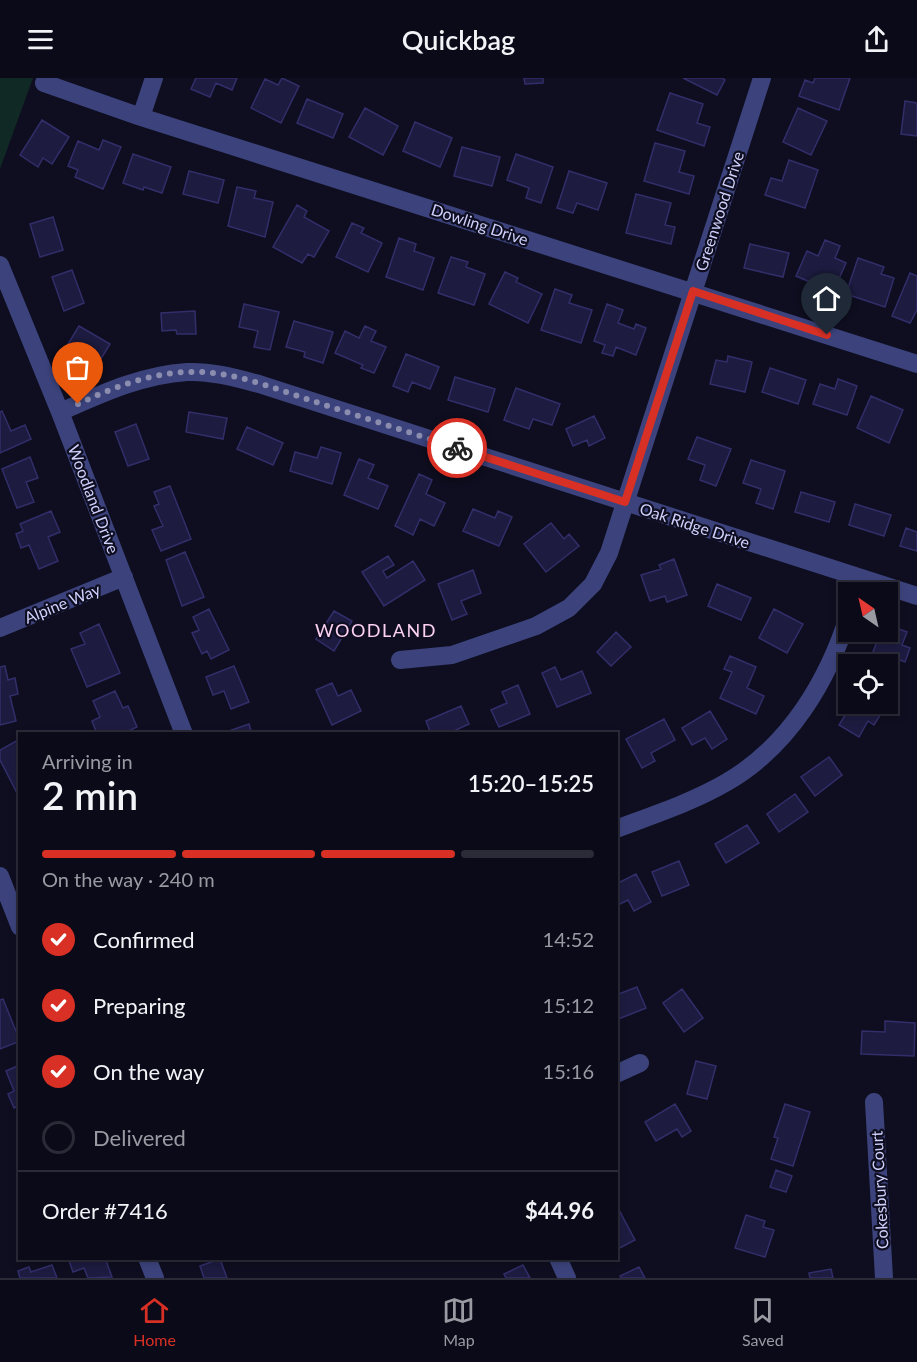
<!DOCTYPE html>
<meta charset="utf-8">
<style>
body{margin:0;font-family:Lato,sans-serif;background:#181825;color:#f1f3f6;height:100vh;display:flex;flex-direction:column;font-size:22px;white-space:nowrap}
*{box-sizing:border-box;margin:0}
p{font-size:20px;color:#999aa2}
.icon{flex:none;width:33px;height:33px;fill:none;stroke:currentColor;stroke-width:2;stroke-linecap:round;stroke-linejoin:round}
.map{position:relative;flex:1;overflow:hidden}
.panel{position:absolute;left:18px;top:654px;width:600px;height:528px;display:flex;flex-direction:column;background:#0a0a18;border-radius:0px;box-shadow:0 3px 9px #0003,0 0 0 2px #2a2b37}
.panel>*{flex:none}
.needle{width:39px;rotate:326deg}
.fabs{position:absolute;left:838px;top:504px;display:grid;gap:12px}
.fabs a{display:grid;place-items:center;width:60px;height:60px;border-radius:0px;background:#0a0a18;box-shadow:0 3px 9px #0003,0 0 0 2px #2a2b37;font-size:30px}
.pin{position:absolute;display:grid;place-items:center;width:51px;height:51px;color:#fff;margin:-62px -26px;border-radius:50% 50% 50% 0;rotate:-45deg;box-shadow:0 0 6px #0007}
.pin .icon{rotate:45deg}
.courier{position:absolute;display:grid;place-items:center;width:60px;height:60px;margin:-30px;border:4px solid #d93025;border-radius:50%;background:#fff;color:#222;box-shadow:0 2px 8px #0007}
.overview em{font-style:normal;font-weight:600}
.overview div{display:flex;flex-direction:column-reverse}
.overview{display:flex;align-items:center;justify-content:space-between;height:102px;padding:0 24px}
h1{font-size:39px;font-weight:600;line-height:45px}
.bar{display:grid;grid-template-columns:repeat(4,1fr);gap:9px 6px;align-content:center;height:72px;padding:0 24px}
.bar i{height:8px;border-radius:4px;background:#2a2b37}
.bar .active{background:#d93025}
.bar p{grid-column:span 4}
.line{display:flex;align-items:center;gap:15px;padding:0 24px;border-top:2px solid #2a2b37}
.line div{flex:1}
ol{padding:0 24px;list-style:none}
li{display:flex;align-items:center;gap:18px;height:66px}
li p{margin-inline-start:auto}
li .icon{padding:6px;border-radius:50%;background:#d93025;color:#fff;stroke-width:4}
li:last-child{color:#999aa2}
li i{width:33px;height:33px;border:3px solid #2a2b37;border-radius:50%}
header{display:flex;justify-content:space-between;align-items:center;height:78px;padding:0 24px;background:#0a0a18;font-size:27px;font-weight:600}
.menu{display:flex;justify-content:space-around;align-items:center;height:84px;border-top:2px solid #2a2b37;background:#0a0a18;font-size:16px;color:#999aa2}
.menu a{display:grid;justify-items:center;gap:3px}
.menu .active{color:#d93025}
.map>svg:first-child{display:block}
.green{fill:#112925}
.building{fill:#1d1b3f;stroke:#322e6a;stroke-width:1.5}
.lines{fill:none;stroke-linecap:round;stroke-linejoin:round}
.minor{stroke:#3c437c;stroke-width:18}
.done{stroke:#8b8daf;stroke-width:6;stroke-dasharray:0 10.8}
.route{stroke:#d93025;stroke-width:8}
.labels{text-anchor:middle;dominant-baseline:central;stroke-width:4.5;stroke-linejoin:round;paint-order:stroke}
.street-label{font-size:16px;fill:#cfd1fc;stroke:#0e0e20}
.neighbourhood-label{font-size:18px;letter-spacing:1.5px;fill:#fcd1f3;stroke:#0e0e20}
</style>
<header><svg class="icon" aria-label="menu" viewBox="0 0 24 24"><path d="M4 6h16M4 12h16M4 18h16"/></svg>Quickbag<svg class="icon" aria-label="share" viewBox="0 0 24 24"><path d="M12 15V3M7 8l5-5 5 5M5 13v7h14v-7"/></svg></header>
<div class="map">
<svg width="917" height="1200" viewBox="0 0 917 1200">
<rect width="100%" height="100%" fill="#0e0e20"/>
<!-- green -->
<path class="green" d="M0,0H33L0,91Z"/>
<!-- building -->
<path class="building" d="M196,0H237L232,12L216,5L210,19L191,11Z
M282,0L299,8L281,45L251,30L265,1L278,7Z
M524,0H543V5L525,6Z
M683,0H722L725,2L717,17Z
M815,0H850L839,32L799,18L805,2L813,5Z
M670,15L703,26L697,45L710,49L704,68L657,52Z
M307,21L343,36L333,60L297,45Z
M905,23L917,25V58L901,56Z
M365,30L398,48L383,77L349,59Z
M798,30L827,43L811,77L783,64Z
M42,42L69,59L52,86L43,80L38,89L20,77Z
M415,44L452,60L440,89L403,73Z
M103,62L121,69L103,111L75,99L78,92L68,88L78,63L99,72Z
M655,65L685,73L679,94L694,98L689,116L644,103Z
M462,69L500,79L492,108L454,98Z
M133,76L171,89L162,115L144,109L143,112L123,105Z
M516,76L553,89L541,125L526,120L529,110L507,102Z
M789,82L818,92L805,130L765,117L771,100L782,103Z
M189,93L224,102L218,125L183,116Z
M569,93L607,105L598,132L577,125L573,135L557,130Z
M237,109L256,113L254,120L273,124L265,159L228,148Z
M636,116L671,125L665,147L675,149L671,166L626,155Z
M297,127L307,133L304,139L329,153L314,179L308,176L302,185L273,169Z
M53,139L63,172L40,179L30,146Z
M352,145L364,150L361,155L382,165L368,194L336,179Z
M399,160L416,166L414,173L434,180L423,212L386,199Z
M825,162L840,168L835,180L846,185L830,221L814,214L817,207L796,198L807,173L818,178Z
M750,166L789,175L783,199L744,190Z
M451,179L468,184L466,189L485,196L474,227L438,215Z
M858,180L884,189L881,196L894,200L885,229L846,216Z
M72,192L84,225L64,233L52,199Z
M505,194L518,200L516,204L542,216L528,245L489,226Z
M910,195L917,198V232L910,245L892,238Z
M555,211L572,217L569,225L592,232L581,265L541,252Z
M244,226L279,234L270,272L254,269L258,253L239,249Z
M607,226L623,232L618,245L634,251L636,246L646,250L636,277L616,269L613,278L602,275L605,267L594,263Z
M195,233L196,256H177L176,252L162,253L161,235Z
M294,243L333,254L323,285L304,279L305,274L286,269Z
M79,248L110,266L99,284L68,266Z
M365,248L376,253L371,263L386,269L374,295L361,290L363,287L335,275L345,253L359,260Z
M406,276L439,289L430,311L412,304L408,314L393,308Z
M728,278L752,284L745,314L710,306L716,282L727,284Z
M770,290L806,302L798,326L762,314Z
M455,299L495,311L488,334L448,322Z
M838,301L857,308L847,337L813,326L820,306L835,311Z
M516,310L560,326L552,347L533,341L529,351L504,342Z
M871,318L903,332L889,365L857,350Z
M2,333L11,353L25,347L31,361L0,375V334Z
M189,334L227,340L223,361L186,354Z
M594,338L605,360L589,368L587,362L573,368L566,351Z
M136,346L149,381L128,388L115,354Z
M247,349L283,365L273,387L237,371Z
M697,359L731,371L716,408L700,402L705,387L688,381Z
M321,369L341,375L332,406L290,393L295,374L317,380Z
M30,379L38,400L26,404L34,424L17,430L2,391Z
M359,381L374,387L368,400L388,408L378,431L344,417Z
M751,382L785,393L773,431L756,425L761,411L743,405Z
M419,396L432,402L426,416L445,425L434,448L420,441L413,457L395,448Z
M170,408L191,461L161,473L152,452L163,448L154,428L159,426L154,414Z
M801,414L835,424L829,444L795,434Z
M855,426L891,437L884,458L849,447Z
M473,431L495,440L498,433L512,439L499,468L463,453Z
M51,433L60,454L48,459L58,483L39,491L29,467L21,470L16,456L23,453L20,446Z
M551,445L564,461L569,456L579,468L546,494L524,466Z
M906,450L917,454V473L900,468Z
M185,474L204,519L182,528L166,482Z
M388,478L394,487L383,493L387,500L413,483L425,502L384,528L362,494Z
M674,481L687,517L667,524L665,518L650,523L641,497L661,491L659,487Z
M473,492L481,515L461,523L467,536L452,542L438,506Z
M717,506L751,520L741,542L708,528Z
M209,531L229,572L211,581L207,573L202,576L192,555L199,552L193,539Z
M774,531L803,546L787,575L759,560Z
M334,533L352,543L334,573L316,561Z
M99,546L120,595L87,609L71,571L85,566L80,555Z
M888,547L907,554L902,567L910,570L905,584L898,581L889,604L888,586H868L881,554H888Z
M616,554L631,569L611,588L597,574Z
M730,578L756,589L747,610L764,618L756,636L720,620L732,594L724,591Z
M5,588L8,602L15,600L18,616L10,618L16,643L0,647V589Z
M234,588L249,624L231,631L224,613L213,617L206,599Z
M555,589L561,602L582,593L591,615L557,629L542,595Z
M332,605L338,618L351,612L361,633L332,647L316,612Z
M518,607L530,636L499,649L491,632L507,625L502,614Z
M115,613L123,630L128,628L137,649L122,656H97L92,643L100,639L93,623Z
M852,626H868L882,634L874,647L868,643L859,659L839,647Z
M461,628L469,646L447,656H431L426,643Z
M710,633L727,661L712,671L705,660L692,667L682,650Z
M664,641L675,662L651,675L655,683L642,690L626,661Z
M249,646L252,656H230L229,653Z
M20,661V711L16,713L0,682V672Z
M829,679L842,697L815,718L801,699Z
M795,716L808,734L779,754L767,736Z
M747,747L759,765L726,785L715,766Z
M679,783L689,807L662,818L652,794Z
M636,796L651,824L634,833L628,822L616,828V806Z
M637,909L646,930L616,942V917Z
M682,911L703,940L684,954L663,925Z
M3,921L20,963L0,971V922Z
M885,943L915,945L914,978L861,976L862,953L885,954Z
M696,983L716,988L707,1021L687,1016Z
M20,987V1027L14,1030L8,1016L14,1013L6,993Z
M675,1026L691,1053L682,1059L677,1051L656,1063L645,1044Z
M785,1026L810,1034L793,1088L771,1081L778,1060L774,1059Z
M776,1092L792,1098L786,1114L770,1109Z
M618,1130L635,1162L616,1172V1131Z
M746,1137L765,1143L763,1149L774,1152L765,1179L735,1170Z
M68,1180H105L112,1199L88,1200L84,1190L73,1194Z
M220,1181L227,1200H204L200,1188Z
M52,1187L57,1200H20L18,1193L29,1189L31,1194Z
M523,1187L530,1200H506L504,1196Z
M639,1189L645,1200H621L620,1198Z
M831,1191L833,1200H810L809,1195Z"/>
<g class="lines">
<!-- minor -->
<path class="minor" d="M44,5L141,39L917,286
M141,39L154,0
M0,187L60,334L184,656
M60,334C101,316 141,297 187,294C211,293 236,300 259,306L917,518
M0,550L124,499
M400,582L452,577L536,548L569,530L593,506L609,475L762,0
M616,751C653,737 693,724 727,704C789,668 828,603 849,536
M0,798L20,849
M616,996L640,985
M874,1024L884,1200
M147,1180L155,1200
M558,1180L567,1200"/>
</g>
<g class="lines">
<!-- done -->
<path class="done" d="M78,326C112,310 149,295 188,294C230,292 273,310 313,323C361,339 409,354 457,370"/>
<!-- route -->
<path class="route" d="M457,370L625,424L693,213L827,257"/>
</g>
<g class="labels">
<!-- street labels -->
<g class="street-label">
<text transform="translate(719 133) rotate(-72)">Greenwood Drive</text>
<text transform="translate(480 146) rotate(18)">Dowling Drive</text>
<text transform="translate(94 421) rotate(69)">Woodland Drive</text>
<text transform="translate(695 447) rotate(18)">Oak Ridge Drive</text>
<text transform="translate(62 525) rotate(-22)">Alpine Way</text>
<text transform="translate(879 1112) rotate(-93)">Cokesbury Court</text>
</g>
<!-- neighbourhood labels -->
<g class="neighbourhood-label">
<text x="376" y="552">WOODLAND</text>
</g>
</g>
</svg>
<div class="fabs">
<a><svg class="needle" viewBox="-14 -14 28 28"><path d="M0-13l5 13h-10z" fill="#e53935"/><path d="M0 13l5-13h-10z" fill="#999aa2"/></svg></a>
<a><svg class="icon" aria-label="locate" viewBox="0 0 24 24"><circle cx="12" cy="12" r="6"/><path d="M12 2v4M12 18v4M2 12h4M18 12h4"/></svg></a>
</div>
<div class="pin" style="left:78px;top:326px;background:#ea580c"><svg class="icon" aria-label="bag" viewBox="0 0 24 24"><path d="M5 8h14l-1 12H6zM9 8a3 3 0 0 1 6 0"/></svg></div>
<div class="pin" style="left:827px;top:257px;background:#1f2937"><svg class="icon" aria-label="home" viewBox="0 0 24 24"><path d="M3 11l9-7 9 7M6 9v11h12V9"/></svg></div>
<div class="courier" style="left:457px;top:370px"><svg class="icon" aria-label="bike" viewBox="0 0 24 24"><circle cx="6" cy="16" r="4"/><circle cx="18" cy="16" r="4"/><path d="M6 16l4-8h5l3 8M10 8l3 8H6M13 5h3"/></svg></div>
<section class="panel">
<div class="overview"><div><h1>2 min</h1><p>Arriving in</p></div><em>15:20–15:25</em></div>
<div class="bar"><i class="active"></i><i class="active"></i><i class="active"></i><i></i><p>On the way · 240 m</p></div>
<ol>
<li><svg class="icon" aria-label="check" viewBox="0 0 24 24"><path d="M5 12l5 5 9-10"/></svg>Confirmed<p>14:52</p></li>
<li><svg class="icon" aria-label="check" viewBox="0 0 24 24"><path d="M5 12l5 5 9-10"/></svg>Preparing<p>15:12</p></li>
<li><svg class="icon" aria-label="check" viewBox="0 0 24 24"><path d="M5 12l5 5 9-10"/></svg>On the way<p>15:16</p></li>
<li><i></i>Delivered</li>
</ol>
<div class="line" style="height:78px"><div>Order #7416</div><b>$44.96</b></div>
</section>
</div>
<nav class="menu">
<a class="active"><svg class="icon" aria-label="home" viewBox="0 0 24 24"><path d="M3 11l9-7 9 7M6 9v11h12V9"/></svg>Home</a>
<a><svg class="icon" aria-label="map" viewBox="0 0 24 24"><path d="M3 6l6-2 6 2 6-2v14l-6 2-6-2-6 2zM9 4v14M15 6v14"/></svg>Map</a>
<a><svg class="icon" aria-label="saved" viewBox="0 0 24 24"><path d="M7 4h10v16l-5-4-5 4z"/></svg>Saved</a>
</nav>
